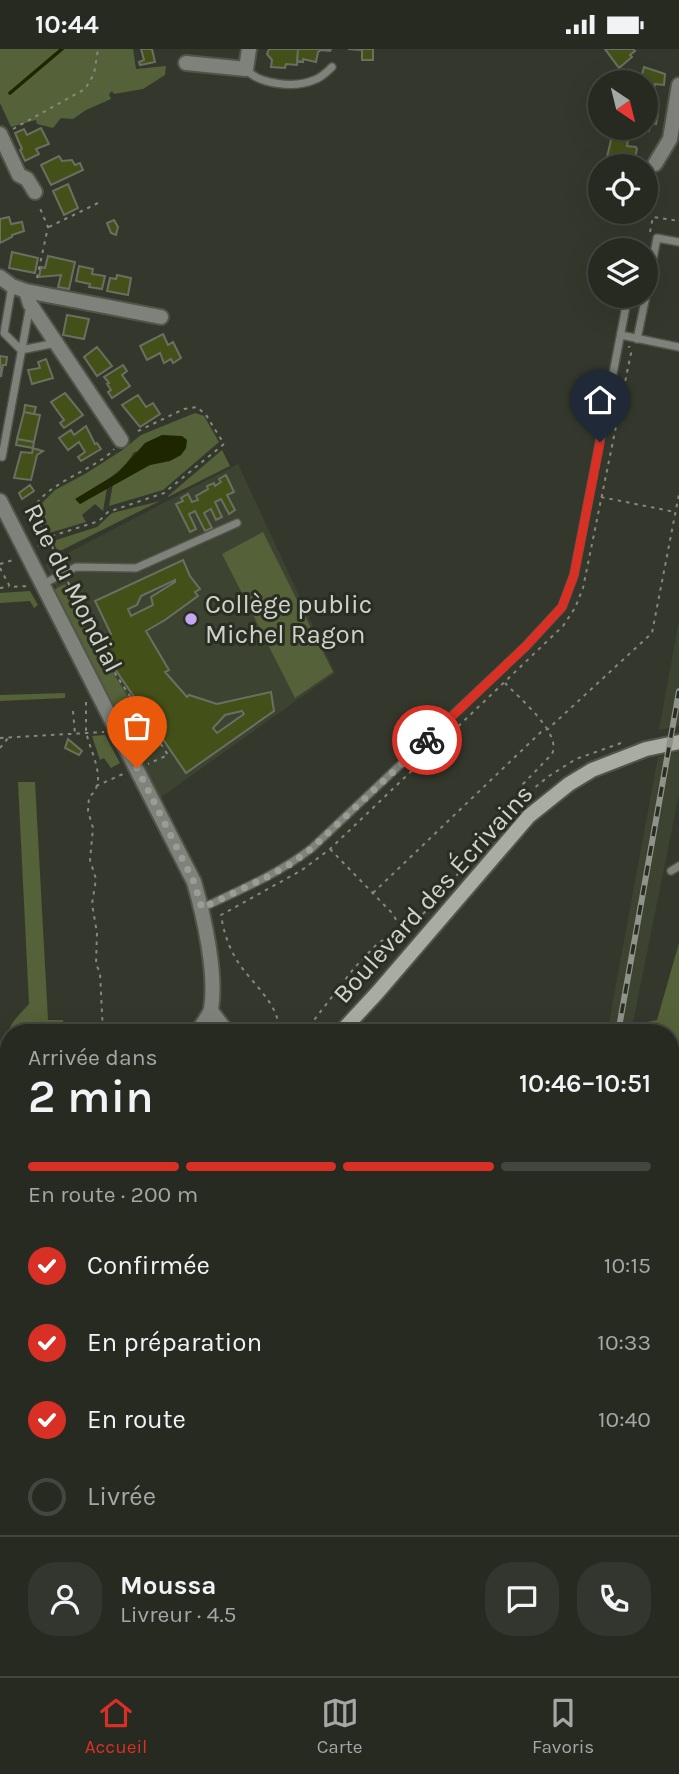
<!DOCTYPE html>
<html lang="fr">
<meta charset="utf-8">
<style>
body{margin:0;font-family:Karla,sans-serif;background:#33362e;color:#f1f3f6;height:100vh;display:flex;flex-direction:column;font-size:26px;white-space:nowrap}
*{box-sizing:border-box;margin:0}
p{font-size:23px;color:#a4a7a5}
.icon{flex:none;width:38px;height:38px;fill:none;stroke:currentColor;stroke-width:2;stroke-linecap:round;stroke-linejoin:round}
.map{position:relative;flex:1;overflow:hidden}
.drawer{position:absolute;left:0px;top:975px;width:679px;height:653px;display:flex;flex-direction:column;background:#272a21;border-radius:28px 28px 0 0;box-shadow:0 7px 28px #0002,0 0 0 2px #43463f}
.drawer>*{flex:none}
.needle{width:46px;rotate:145deg}
.buttons{position:absolute;left:588px;top:21px;display:grid;gap:14px}
.buttons a{display:grid;place-items:center;width:70px;height:70px;border-radius:50%;background:#272a21;box-shadow:0 7px 28px #0002,0 0 0 2px #43463f;font-size:35px}
.pin{position:absolute;display:grid;place-items:center;width:60px;height:60px;color:#fff;margin:-72px -30px;border-radius:50% 50% 50% 0;rotate:-45deg;box-shadow:0 0 7px #0007}
.pin .icon{rotate:45deg}
.courier{position:absolute;display:grid;place-items:center;width:70px;height:70px;margin:-35px;border:5px solid #d93025;border-radius:50%;background:#fff;color:#222;box-shadow:0 2px 9px #0007}
.overview em{font-style:normal;font-weight:600}
.overview div{display:flex;flex-direction:column-reverse}
.overview{display:flex;align-items:center;justify-content:space-between;height:119px;padding:0 28px}
h1{font-size:46px;font-weight:600;line-height:52px}
.bar{display:grid;grid-template-columns:repeat(4,1fr);gap:10px 7px;align-content:center;height:84px;padding:0 28px}
.bar i{height:9px;border-radius:5px;background:#43463f}
.bar .on{background:#d93025}
.bar p{grid-column:span 4}
.line{display:flex;align-items:center;gap:18px;padding:0 28px;border-top:2px solid #43463f}
.line div{flex:1}
.round{display:grid;place-items:center;flex:none;width:74px;height:74px;border-radius:28px;background:#33362e}
ol{padding:0 28px;list-style:none}
li{display:flex;align-items:center;gap:21px;height:77px}
li p{margin-inline-start:auto}
li .icon{padding:7px;border-radius:50%;background:#d93025;color:#fff;stroke-width:4}
li:last-child{color:#a4a7a5}
li i{width:38px;height:38px;border:4px solid #43463f;border-radius:50%}
.status{display:flex;justify-content:space-between;align-items:center;height:49px;padding:0 35px;background:#272a21;direction:ltr}
.status svg{height:19px;fill:currentColor}
.tabs{display:flex;justify-content:space-around;align-items:center;height:98px;border-top:2px solid #43463f;background:#272a21;font-size:19px;color:#a4a7a5}
.tabs a{display:grid;justify-items:center;gap:4px}
.tabs .on{color:#d93025}
.map>svg:first-child{display:block}
.built{fill:#3d4331}
.green{fill:#556138}
.water{fill:#1d2600}
.lines{fill:none;stroke-linecap:round;stroke-linejoin:round}
.stream{stroke:#1d2600;stroke-width:3.5}
.building{fill:#435119;stroke:#6b6f62;stroke-width:2;fill-rule:evenodd}
.service-casing{stroke:#505449;stroke-width:10}
.minor-casing{stroke:#505449;stroke-width:18}
.secondary-casing{stroke:#505449;stroke-width:18}
.path{stroke:#84887e;stroke-width:2;stroke-dasharray:3.5 5;stroke-linecap:butt}
.service{stroke:#7f827b;stroke-width:7}
.minor{stroke:#7f827b;stroke-width:14}
.secondary{stroke:#a9aca2;stroke-width:14}
.rail-casing{stroke:#909389;stroke-width:6}
.rail{stroke:#2a2e22;stroke-width:3.5;stroke-dasharray:10;stroke-linecap:butt}
.done{stroke:#999d93;stroke-width:7;stroke-dasharray:0 12.6}
.route{stroke:#d93025;stroke-width:9}
.poi-dot{fill:#c4a7f1;stroke:#2a2e22;stroke-width:2.5}
.labels{text-anchor:middle;dominant-baseline:central;stroke-width:6;stroke-linejoin:round;paint-order:stroke}
.street-label{font-size:26px;fill:#d0d3cb;stroke:#2a2e22}
.poi-label{font-size:26px;fill:#d0d3cb;stroke:#2a2e22;text-anchor:start}
</style>
<div class="status"><b>10:44</b><svg viewBox="0 0 49 12"><path d="M0 12V9h3v3zM5 12V6h3v6zM10 12V3h3v9zM15 12V0h3v12zM26 1h20v11H26zM47 4h2v5h-2z"/></svg></div>
<div class="map">
<svg width="679" height="1627" viewBox="0 0 679 1627">
<rect width="100%" height="100%" fill="#34382c"/>
<!-- built -->
<path class="built" d="M238,415L335,624L160,749L45,516Z
M679,571V677L659,681Z
M679,703V745L631,983L607,984L658,708Z"/>
<!-- green -->
<path class="green" d="M0,0H133L136,20L166,17L165,26L143,40L114,45L112,42L109,45L111,50L86,61L73,70L61,69L53,79L37,75L36,71L11,78L0,54Z
M195,364L204,367L219,393L163,441L109,457L113,435C125,428 138,420 150,416C165,411 176,413 186,399L134,403C121,426 98,436 76,450L80,455L107,439L103,462L95,455L82,466L86,473L49,484L38,462L42,454L55,441L85,425L121,402L141,386Z
M222,401L230,417L168,448V447Z
M160,452L58,503L53,492L97,478L112,464Z
M263,483L333,623L295,649L222,505Z
M65,535L86,581L146,676L130,678L123,667L116,664L53,541Z
M30,542L38,556L34,559L30,552L0,554V544Z
M65,644V649L0,652V646Z
M105,686L120,714L111,719L104,709L100,711L92,687Z
M18,733H35L48,971H63L64,983L9,984L8,1003C6,976 12,974 29,955Z
M679,894V1300L670,1297V984L631,983L632,976L657,971Z
M670,1313L679,1317V1573L670,1584Z
M87,1619H492L491,1627H67Z
M518,1619H636L625,1627H517Z"/>
<!-- water -->
<path class="water" d="M162,386L182,387L187,391L186,399L181,406L170,412L150,416L80,455L75,450L118,424L145,394Z"/>
<g class="lines">
<!-- stream -->
<path class="stream" d="M10,44L62,0
M670,1283L675,1239L679,1232
M670,1349L679,1394
M670,1481L676,1468L679,1449
M551,1627L555,1619"/>
</g>
<!-- building -->
<path class="building" d="M141,0H152L155,13L140,16L139,13L144,11Z
M269,0H298L297,16L286,15L285,19L271,18L272,11L267,5Z
M298,0H331L330,2L321,1L318,3L316,13L303,10V13L297,12Z
M348,0H373V11H362V1Z
M605,0H633L635,2L630,6L632,8L619,19Z
M644,18L665,25L664,36L655,35L653,44L646,42V33H635H640Z
M646,52L655,54L653,64L658,65L656,75L651,74L649,82L639,79H646Z
M41,79L49,95L36,100L39,105L25,112L20,101L22,100L15,84L24,80L27,86Z
M613,82L629,85L627,97L636,98L637,100L634,114L624,111L622,117H605Z
M59,107L62,112L72,111L75,116L80,114L83,121L51,136L41,116Z
M68,135L78,159L64,166L53,142Z
M9,168L11,175L22,173L24,182L12,186V188L0,194V170Z
M114,171L118,178L116,186L111,184L107,174Z
M12,203L38,209L35,224L9,219Z
M48,207L75,213L69,240L58,238L61,226L39,228L41,218L45,219Z
M79,217L93,220L92,225L105,227L102,240L89,238L90,235L76,232Z
M117,226L131,229L128,246L107,242L110,229L116,230Z
M67,266L89,270L84,290L63,286Z
M163,285L168,296L173,293L181,309L173,314L171,310L164,314L160,304L147,311L140,297Z
M97,298L112,317L97,327L84,308Z
M0,307L7,308L6,316H3L1,328Z
M46,310L53,329L32,335L28,321L40,319L38,313Z
M123,316L127,322L122,326L130,337L112,349L108,343L111,341L107,335L109,334L104,328Z
M65,344L83,366L64,379L60,374L64,371L51,353Z
M138,346L146,358L153,354L160,365L140,378L122,356Z
M25,356L36,358L34,365L24,363Z
M24,363L40,366L34,393L17,390Z
M86,377L95,395L97,394L101,400L81,412L78,408L85,403L79,393L68,401L59,389L71,381L74,386Z
M17,390L34,393L33,399L16,396Z
M33,399L43,402L37,406L31,431L14,429L21,403L32,404Z
M226,426L234,443L227,446L235,461L229,465L221,450L215,453L222,468L216,471L211,460L204,464L212,479L205,482L195,462L189,465L196,480L190,483L176,455L183,452L181,449L188,445L192,453L198,451L196,447L208,440L207,437L214,434L215,437L221,433L219,430Z
M30,436L34,442L22,450L19,444Z
M183,511L190,527L200,540L195,543L198,547L165,571L146,582L169,621L165,623L187,648L189,646L217,655L271,643L274,662L186,724L100,598L97,592L111,585L95,552ZM175,531V533L151,548L153,556L131,567L128,560L137,556L141,547ZM242,662L244,665L217,684L213,679L225,666Z
M68,690L82,702L79,706L65,699Z"/>
<g class="lines">
<!-- service casing -->
<g class="service-casing">
<path id="service" d="M246,20C259,36 296,39 314,31C321,29 327,23 332,18
M12,237L4,284L21,301L56,294
M646,246L657,189L679,193
M621,286L679,298
M637,290L646,247
M2,408L30,256
M43,535L76,518L136,519L237,474
M671,822L679,817
M202,859C240,841 278,825 312,799L526,597L562,558L574,526L628,247"/>
</g>
<!-- minor casing -->
<g class="minor-casing">
<path id="minor" d="M186,14L246,20L249,0
M0,85L19,126L27,130L35,143
M655,115L670,90L679,36
M0,228L12,237L26,242L161,268
M26,242L30,255L121,391
M0,452L194,833C204,867 217,926 211,960C209,968 201,976 197,984
M211,962L228,984
M0,1195L9,1194
M670,1308L679,1311"/>
</g>
<!-- secondary casing -->
<g class="secondary-casing">
<path id="secondary" d="M340,984L377,944L529,767L569,735L592,721L646,700L679,693
M0,1012L9,1008
M0,1049L9,1050
M0,1066L9,1061"/>
</g>
<!-- path -->
<path class="path" d="M13,80L85,40L94,25L98,0
M49,178L100,153
M650,183L653,168L679,172
M37,229L48,178L39,157
M601,448L675,463
M38,497L49,488L99,472L108,463L164,444L224,395L206,366L197,358L184,360L134,384
M0,515L16,510
M59,516C55,507 53,498 49,490C46,482 37,474 35,465C30,440 100,419 114,400
M0,519L10,538L29,537
M68,533L98,598L168,706L148,715
M0,539L9,538
M505,634C520,650 562,684 552,705L523,735L526,744
M86,653C86,662 86,671 86,681C88,700 110,732 89,748L88,762L93,779L90,811L96,830L92,855L97,884L96,915L100,924L103,984
M73,662L75,685
M131,683L153,684
M0,689L104,683
M0,699L8,689
M96,737L123,725
M330,800L392,864L401,879
M373,844L541,683L548,680L652,584L679,445
M279,978C276,950 248,932 235,908C228,896 223,880 221,866L302,821L330,800L563,577L575,559L583,539L631,304L629,297
M240,979L279,978L280,984
M304,984L355,918L377,895L424,864L527,745L549,727L576,710L624,693
M670,1030L679,992"/>
<!-- service -->
<use href="#service" class="service"/>
<!-- minor -->
<use href="#minor" class="minor"/>
<!-- secondary -->
<use href="#secondary" class="secondary"/>
<!-- rail casing -->
<g class="rail-casing">
<path id="rail" d="M618,984L679,642
M501,1627L502,1619"/>
</g>
<!-- rail -->
<use href="#rail" class="rail"/>
</g>
<g class="lines">
<!-- done -->
<path class="done" d="M137,719L194,833L202,859L267,828L292,814L312,799L427,691"/>
<!-- route -->
<path class="route" d="M427,691L526,597L562,558L574,526L600,393"/>
</g>
<!-- markers -->
<circle class="poi-dot" cx="191" cy="570" r="7"/>
<g class="labels">
<!-- street labels -->
<g class="street-label">
<text transform="translate(73 539) rotate(63)">Rue du Mondial</text>
<text transform="translate(433 845) rotate(-48)">Boulevard des Écrivains</text>
</g>
<!-- poi labels -->
<g class="poi-label">
<text x="205" y="555">Collège public<tspan x="205" dy="30">Michel Ragon</tspan></text>
</g>
</g>
</svg>
<div class="buttons">
<a><svg class="needle" viewBox="-14 -14 28 28"><path d="M0-13l5 13h-10z" fill="#e53935"/><path d="M0 13l5-13h-10z" fill="#a4a7a5"/></svg></a>
<a><svg class="icon" aria-label="locate" viewBox="0 0 24 24"><circle cx="12" cy="12" r="6"/><path d="M12 2v4M12 18v4M2 12h4M18 12h4"/></svg></a>
<a><svg class="icon" aria-label="layers" viewBox="0 0 24 24"><path d="M12 4l9 5-9 5-9-5zM3 14l9 5 9-5"/></svg></a>
</div>
<div class="pin" style="left:137px;top:719px;background:#ea580c"><svg class="icon" aria-label="bag" viewBox="0 0 24 24"><path d="M5 8h14l-1 12H6zM9 8a3 3 0 0 1 6 0"/></svg></div>
<div class="pin" style="left:600px;top:393px;background:#1f2937"><svg class="icon" aria-label="home" viewBox="0 0 24 24"><path d="M3 11l9-7 9 7M6 9v11h12V9"/></svg></div>
<div class="courier" style="left:427px;top:691px"><svg class="icon" aria-label="bike" viewBox="0 0 24 24"><circle cx="6" cy="16" r="4"/><circle cx="18" cy="16" r="4"/><path d="M6 16l4-8h5l3 8M10 8l3 8H6M13 5h3"/></svg></div>
<section class="drawer">
<div class="overview"><div><h1>2 min</h1><p>Arrivée dans</p></div><em>10:46–10:51</em></div>
<div class="bar"><i class="on"></i><i class="on"></i><i class="on"></i><i></i><p>En route · 200 m</p></div>
<ol>
<li><svg class="icon" aria-label="check" viewBox="0 0 24 24"><path d="M5 12l5 5 9-10"/></svg>Confirmée<p>10:15</p></li>
<li><svg class="icon" aria-label="check" viewBox="0 0 24 24"><path d="M5 12l5 5 9-10"/></svg>En préparation<p>10:33</p></li>
<li><svg class="icon" aria-label="check" viewBox="0 0 24 24"><path d="M5 12l5 5 9-10"/></svg>En route<p>10:40</p></li>
<li><i></i>Livrée</li>
</ol>
<div class="line" style="height:126px"><a class="round"><svg class="icon" aria-label="person" viewBox="0 0 24 24"><circle cx="12" cy="8" r="4"/><path d="M4 21q1-7 8-7t8 7"/></svg></a><div><b>Moussa</b><p>Livreur · 4.5</p></div><a class="round"><svg class="icon" aria-label="chat" viewBox="0 0 24 24"><path d="M4 5h16v11H9l-5 4z"/></svg></a><a class="round"><svg class="icon" aria-label="phone" viewBox="0 0 24 24"><path d="M5 4h4l2 5-3 2q2 4 5 5l2-3 5 2v4C11 20 4 13 5 4z"/></svg></a></div>
</section>
</div>
<nav class="tabs">
<a class="on"><svg class="icon" aria-label="home" viewBox="0 0 24 24"><path d="M3 11l9-7 9 7M6 9v11h12V9"/></svg>Accueil</a>
<a><svg class="icon" aria-label="map" viewBox="0 0 24 24"><path d="M3 6l6-2 6 2 6-2v14l-6 2-6-2-6 2zM9 4v14M15 6v14"/></svg>Carte</a>
<a><svg class="icon" aria-label="saved" viewBox="0 0 24 24"><path d="M7 4h10v16l-5-4-5 4z"/></svg>Favoris</a>
</nav>
